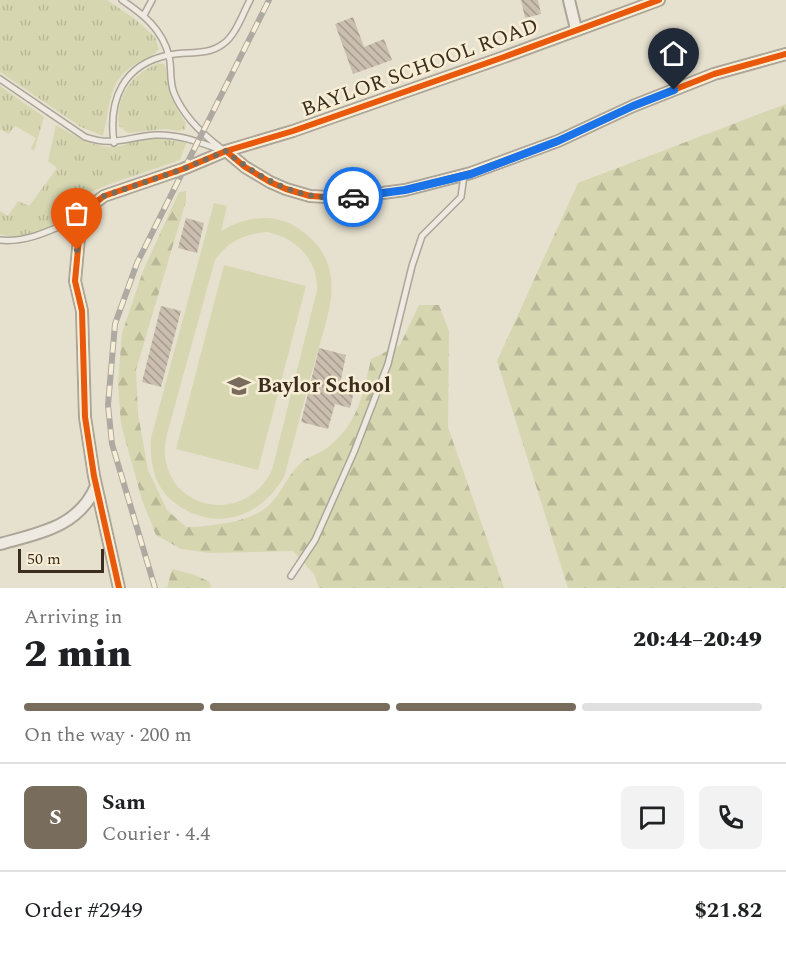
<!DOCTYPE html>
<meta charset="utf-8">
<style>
body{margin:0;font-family:Spectral,serif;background:#f2f2f2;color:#202124;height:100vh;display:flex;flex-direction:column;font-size:22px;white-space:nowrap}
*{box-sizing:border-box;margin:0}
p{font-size:20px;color:#757577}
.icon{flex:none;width:33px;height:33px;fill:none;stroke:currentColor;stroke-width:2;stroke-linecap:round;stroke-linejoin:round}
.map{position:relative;height:588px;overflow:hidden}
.side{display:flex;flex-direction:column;background:#fff;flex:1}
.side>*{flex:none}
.scale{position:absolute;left:18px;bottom:15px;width:86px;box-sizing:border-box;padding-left:6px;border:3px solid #3c2e1f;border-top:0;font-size:16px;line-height:21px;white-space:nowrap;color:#3c2e1f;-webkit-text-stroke:4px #f7eed5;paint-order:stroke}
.pin{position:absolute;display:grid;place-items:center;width:51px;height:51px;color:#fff;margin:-62px -26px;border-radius:50% 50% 50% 0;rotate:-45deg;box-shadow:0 0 6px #0007}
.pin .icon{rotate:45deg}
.courier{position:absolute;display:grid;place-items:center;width:60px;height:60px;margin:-30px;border:4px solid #1a73e8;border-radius:50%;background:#fff;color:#222;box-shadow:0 2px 8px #0007}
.overview em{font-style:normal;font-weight:800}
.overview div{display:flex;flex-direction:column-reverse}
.overview{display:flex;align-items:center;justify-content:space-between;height:102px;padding:0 24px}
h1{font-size:39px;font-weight:800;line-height:45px}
.bar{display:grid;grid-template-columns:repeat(4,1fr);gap:9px 6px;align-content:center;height:72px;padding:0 24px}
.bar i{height:8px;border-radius:4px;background:#e0e0e0}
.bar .current{background:#786c5d}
.bar p{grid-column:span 4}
.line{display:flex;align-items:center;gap:15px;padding:0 24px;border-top:2px solid #e0e0e0}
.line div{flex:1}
.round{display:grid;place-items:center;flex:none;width:63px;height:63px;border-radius:9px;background:#f2f2f2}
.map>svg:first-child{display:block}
.grass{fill:url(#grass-tufts)}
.forest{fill:url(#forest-firs)}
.pitch{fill:#d6d7b1;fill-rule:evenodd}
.building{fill:url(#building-back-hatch)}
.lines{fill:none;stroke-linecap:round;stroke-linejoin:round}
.lane-casing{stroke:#aca598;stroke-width:8}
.street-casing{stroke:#aca598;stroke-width:14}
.lane{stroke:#eeeae1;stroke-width:5}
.street{stroke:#eeeae1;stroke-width:10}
.rail-casing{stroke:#aeaaa1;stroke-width:6}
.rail{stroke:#f7eed5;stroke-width:4;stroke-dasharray:11;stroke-linecap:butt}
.cycleway-casing{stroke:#f7eed5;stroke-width:10}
.cycleway{stroke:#e8590c;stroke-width:6}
.done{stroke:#786c5d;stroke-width:6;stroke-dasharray:0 10.8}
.route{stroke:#1a73e8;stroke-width:8}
.labels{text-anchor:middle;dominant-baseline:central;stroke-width:5;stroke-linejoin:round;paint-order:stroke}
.street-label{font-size:21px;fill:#3c2e1f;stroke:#f7eed5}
.poi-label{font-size:21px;font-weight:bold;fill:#3c2e1f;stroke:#f7eed5;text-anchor:start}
</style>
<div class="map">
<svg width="786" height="588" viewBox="0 0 786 588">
<defs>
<pattern id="grass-tufts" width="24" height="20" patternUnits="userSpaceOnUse" patternTransform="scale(1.5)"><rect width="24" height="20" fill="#d6d7b1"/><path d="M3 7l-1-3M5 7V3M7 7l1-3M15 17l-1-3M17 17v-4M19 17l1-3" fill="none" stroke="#b9b998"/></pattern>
<pattern id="forest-firs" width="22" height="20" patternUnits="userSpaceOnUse" patternTransform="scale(1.5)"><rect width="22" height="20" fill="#d6d7b1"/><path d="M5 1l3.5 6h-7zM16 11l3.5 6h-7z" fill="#b9b998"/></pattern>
<pattern id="building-back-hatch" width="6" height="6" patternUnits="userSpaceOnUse" patternTransform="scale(1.5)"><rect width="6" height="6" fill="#cabeaf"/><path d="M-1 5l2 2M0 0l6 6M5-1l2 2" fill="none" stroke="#a59b8e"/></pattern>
</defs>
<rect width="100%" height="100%" fill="#e6e0cf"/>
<!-- grass -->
<path class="grass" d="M0,0H107L135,19L155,37L159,49C152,58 140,60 131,67C107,84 110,110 103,136L81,127L0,72Z
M159,63L164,64C168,70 166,76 168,83C171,99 177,111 186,123L185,129L179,131L165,129L128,133L119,126C115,97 132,73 159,63Z
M0,86L44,117L34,151L31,148L36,138L15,126L9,134L0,129Z
M56,125C74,135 91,147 113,147C123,147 131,141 140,139C155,137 172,141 187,142L180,160L110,184L72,199L71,214L67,219C47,227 22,242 0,234V211L8,216L18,201L29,206L57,168L48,161Z"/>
<!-- forest -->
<path class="forest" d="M786,104V588H568L497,361L578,183Z
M186,191V201L136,370L138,414L148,470L167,510L186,527C212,526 254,523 272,502C283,490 290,471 303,461C310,456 320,453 327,448C358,424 363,395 371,359L400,345L419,305H439L449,331L448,427L504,588H319L314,574L293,551L210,553L181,549L156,535L142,500L121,424L118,384L122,333L143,271L179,192Z
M172,569L195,575L210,582L211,588H167Z"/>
<!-- pitch -->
<path class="pitch" d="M214,203L227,206L221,231C242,218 268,213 291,224C310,234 326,251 330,272C336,299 323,331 316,357C305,397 295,437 284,477C265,510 229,529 192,513C181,508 170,501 163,491C152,476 150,455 151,438ZM267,232C296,238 318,259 317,290L272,470C243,531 154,507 166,438L215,260C228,241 244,234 267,232Z
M224,265L306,286L258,470L176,449Z"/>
<!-- building -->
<path class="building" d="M521,0H538L541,14L525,18Z
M353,17L364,47L384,39L392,60L353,74L335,24Z
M186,218L204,223L197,253L178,248Z
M161,306L181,311L161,387L142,382Z
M319,348L346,355L340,384L355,387L350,408L335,404L328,429L301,422Z"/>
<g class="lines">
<!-- lane casing -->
<g class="lane-casing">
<path id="lane" d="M122,0C144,15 162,29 169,56C172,67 169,81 174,93C183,116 202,134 222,149
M144,15L152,0
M0,79L85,137C115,147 126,137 155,135C180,134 201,143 224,151
M114,143C108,100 123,64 169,55C187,51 207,56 223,44C236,35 243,13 250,0
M0,240C29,243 55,228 81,217
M291,576L315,540L354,452L388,364L412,266L422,236L461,197L464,175"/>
</g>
<!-- street casing -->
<g class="street-casing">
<path id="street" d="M569,0L576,29
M226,151L245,167L270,182L286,189L310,196L346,198L405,190L471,173L558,141L633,106L714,74L786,54
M0,544C39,533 79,527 96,486
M119,588L94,476L85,417L82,311L75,281L81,217L91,206L104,196L183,169L226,151L293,131L504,57L659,0"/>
</g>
<!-- lane -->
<use href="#lane" class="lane"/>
<!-- street -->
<use href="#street" class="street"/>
<!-- rail casing -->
<g class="rail-casing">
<path id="rail" d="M155,588L112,444L108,405L115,324L137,263L269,0"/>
</g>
<!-- rail -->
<use href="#rail" class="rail"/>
<!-- cycleway casing -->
<g class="cycleway-casing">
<path id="cycleway" d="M226,151L245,167L270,182L286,189L310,196L346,198L405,190L471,173L558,141L633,106L714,74L786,54
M119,588L94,476L85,417L82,311L75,281L81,217L91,206L104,196L183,169L226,151L293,131L504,57L659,0"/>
</g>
<!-- cycleway -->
<use href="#cycleway" class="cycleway"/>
</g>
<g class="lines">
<!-- done -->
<path class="done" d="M77,250L81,217L91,206L104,196L183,169L226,151C262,181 304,203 353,197"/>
<!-- route -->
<path class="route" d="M353,197L405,190L471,174L558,141L633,106L674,90"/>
</g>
<!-- icons -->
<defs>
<g id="school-bare" transform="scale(1.8)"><path d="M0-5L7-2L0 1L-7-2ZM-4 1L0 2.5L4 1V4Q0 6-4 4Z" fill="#786c5d" stroke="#f7eed5" stroke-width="2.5" paint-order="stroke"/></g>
</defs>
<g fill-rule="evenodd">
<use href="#school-bare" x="239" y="386"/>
</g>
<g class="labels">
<!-- street labels -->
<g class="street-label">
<text transform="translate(420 68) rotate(-20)">BAYLOR SCHOOL ROAD</text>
</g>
<!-- poi labels -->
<g class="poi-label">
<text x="257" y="386">Baylor School</text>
</g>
</g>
</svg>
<div class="scale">50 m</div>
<div class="pin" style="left:77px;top:250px;background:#ea580c"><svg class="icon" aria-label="bag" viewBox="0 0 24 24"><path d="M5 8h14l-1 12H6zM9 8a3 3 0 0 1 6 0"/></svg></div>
<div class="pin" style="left:674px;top:90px;background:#1f2937"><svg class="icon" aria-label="home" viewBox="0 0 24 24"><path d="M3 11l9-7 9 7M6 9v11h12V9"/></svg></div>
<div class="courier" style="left:353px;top:197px"><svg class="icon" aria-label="car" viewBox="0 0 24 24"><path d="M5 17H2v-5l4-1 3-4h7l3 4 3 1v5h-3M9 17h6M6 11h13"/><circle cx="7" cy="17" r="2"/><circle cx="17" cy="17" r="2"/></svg></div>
</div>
<section class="side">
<div class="overview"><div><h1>2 min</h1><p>Arriving in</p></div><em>20:44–20:49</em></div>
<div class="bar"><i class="current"></i><i class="current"></i><i class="current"></i><i></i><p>On the way · 200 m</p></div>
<div class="line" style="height:108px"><b class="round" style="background:#786c5d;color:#fff">S</b><div><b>Sam</b><p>Courier · 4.4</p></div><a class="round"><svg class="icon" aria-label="chat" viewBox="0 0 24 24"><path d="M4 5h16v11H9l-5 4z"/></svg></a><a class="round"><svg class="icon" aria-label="phone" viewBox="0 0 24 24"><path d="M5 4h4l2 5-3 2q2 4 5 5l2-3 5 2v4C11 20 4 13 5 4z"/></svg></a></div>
<div class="line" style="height:78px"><div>Order #2949</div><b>$21.82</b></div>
</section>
